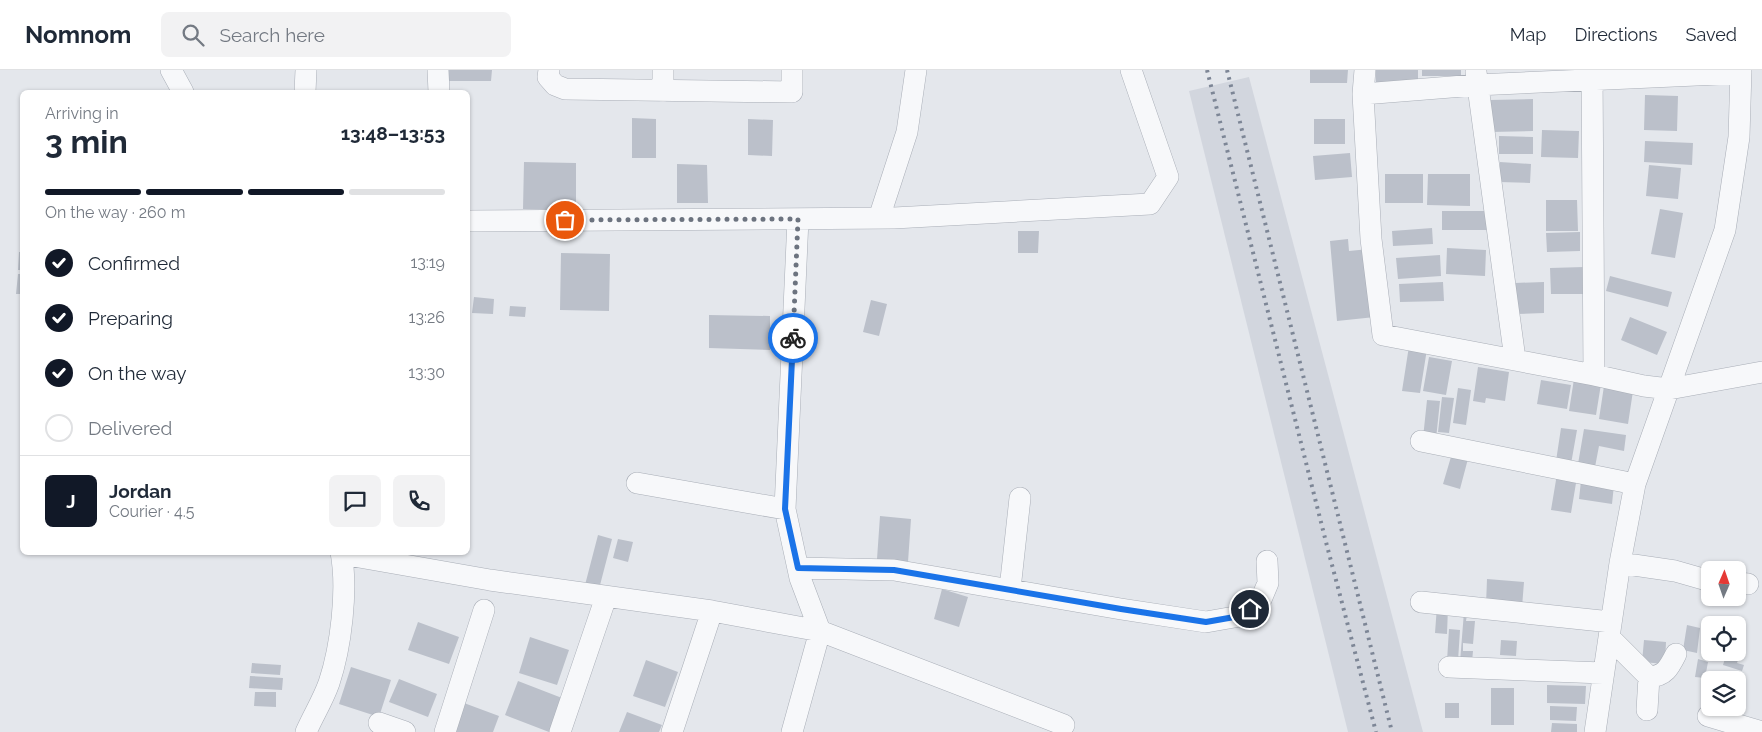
<!DOCTYPE html>
<meta charset="utf-8">
<style>
body{margin:0;font-family:Raleway,sans-serif;background:#f2f2f3;color:#1f2937;height:100vh;display:flex;flex-direction:column;font-size:19px;white-space:nowrap}
*{box-sizing:border-box;margin:0}
p{font-size:16px;color:#747a83}
.icon{flex:none;width:28px;height:28px;fill:none;stroke:currentColor;stroke-width:2;stroke-linecap:round;stroke-linejoin:round}
.map{position:relative;flex:1;overflow:hidden}
.side{position:absolute;left:20px;top:20px;width:450px;height:465px;display:flex;flex-direction:column;background:#fff;border-radius:8px;box-shadow:0 1px 4px #0004}
.side>*{flex:none}
.needle{width:32px;rotate:2deg}
.buttons{position:absolute;left:1701px;top:491px;display:grid;gap:10px}
.buttons a{display:grid;place-items:center;width:45px;height:45px;border-radius:8px;background:#fff;box-shadow:0 1px 4px #0004;font-size:25px}
.pin{position:absolute;display:grid;place-items:center;width:42px;height:42px;color:#fff;margin:-21px;border:2px solid #fff;border-radius:50%;box-shadow:0 1px 5px #0007}
.courier{position:absolute;display:grid;place-items:center;width:50px;height:50px;margin:-25px;border:4px solid #1a73e8;border-radius:50%;background:#fff;color:#222;box-shadow:0 1px 6px #0007}
.head em{font-style:normal;font-weight:700}
.head div{display:flex;flex-direction:column-reverse}
.head{display:flex;align-items:center;justify-content:space-between;height:85px;padding:0 25px}
h1{font-size:32px;font-weight:700;line-height:38px}
.bar{display:grid;grid-template-columns:repeat(4,1fr);gap:8px 5px;align-content:center;height:60px;padding:0 25px}
.bar i{height:6px;border-radius:4px;background:#e0e1e3}
.bar .selected{background:#111827}
.bar p{grid-column:span 4}
.line{display:flex;align-items:center;gap:12px;padding:0 25px;border-top:1px solid #e0e1e3}
.line div{flex:1}
.round{display:grid;place-items:center;flex:none;width:52px;height:52px;border-radius:8px;background:#f2f2f3}
ol{padding:0 25px;list-style:none}
li{display:flex;align-items:center;gap:15px;height:55px}
li p{margin-inline-start:auto}
li .icon{padding:5px;border-radius:50%;background:#111827;color:#fff;stroke-width:4}
li:last-child{color:#747a83}
li i{width:28px;height:28px;border:2px solid #e0e1e3;border-radius:50%}
header{display:flex;align-items:center;gap:30px;box-sizing:border-box;height:70px;padding:0 25px;background:#fff;border-bottom:1px solid #e0e1e3}
header strong{font-size:24px}
nav{display:flex;gap:28px;margin-inline-start:auto;font-size:18px}
.search{width:350px;height:45px;background:#f2f2f3;display:flex;align-items:center;gap:12px;box-sizing:border-box;padding:0 18px;border-radius:8px;color:#747a83;font-size:19px}
.map>svg:first-child{display:block}
.built{fill:#d2d6de}
.building{fill:#bbc0ca}
.lines{fill:none;stroke-linecap:round;stroke-linejoin:round}
.minor-casing{stroke:#a9aeb7;stroke-width:22}
.minor{stroke:#f7f8fa;stroke-width:21}
.rail{stroke:#7d8696;stroke-width:4;stroke-dasharray:2.5 5;stroke-linecap:butt}
.done{stroke:#6c737f;stroke-width:5;stroke-dasharray:0 9}
.route{stroke:#1a73e8;stroke-width:6}
</style>
<header>
<strong>Nomnom</strong>
<div class="search"><svg class="icon" aria-label="search" viewBox="0 0 24 24"><circle cx="10" cy="10" r="6"/><path d="M15 15l6 6"/></svg>Search here</div>
<nav><a>Map</a><a>Directions</a><a>Saved</a></nav>
</header>
<div class="map">
<svg width="1762" height="662" viewBox="0 0 1762 662">
<rect width="100%" height="100%" fill="#e4e7ec"/>
<!-- built -->
<path class="built" d="M1249,7L1423,662H1348L1189,21Z"/>
<!-- building -->
<path class="building" d="M443,0H492L491,11H443Z
M1310,0H1348L1347,13H1310Z
M1376,0H1418V15H1376Z
M1422,0H1461V6H1422Z
M1645,25L1678,26L1677,61L1644,60Z
M1533,29V61L1490,62V30Z
M632,48L656,49V88H632Z
M748,49L773,50L772,86L748,85Z
M1314,49H1345V74H1314Z
M1542,60L1579,61L1578,88L1541,87Z
M1499,66L1533,67V84H1499Z
M1645,71L1693,73L1692,95L1644,92Z
M1350,83L1352,107L1315,110L1313,86Z
M524,92L576,93V140L523,139Z
M1500,92L1531,94L1530,113L1499,112Z
M677,94L707,95L708,133H677Z
M1649,95L1681,98L1678,129L1646,126Z
M1385,104H1423V133H1385Z
M1428,104H1470V136L1427,135Z
M1546,130H1577L1578,161H1546Z
M1660,139L1683,143L1675,188L1651,184Z
M1442,141H1488V160H1442Z
M1432,158L1433,174L1393,176L1392,161Z
M1018,161H1039L1038,183H1018Z
M1580,162V181L1547,182L1546,163Z
M1348,169L1349,181L1369,179L1375,247L1337,251L1330,171Z
M1447,178L1486,180L1485,206L1446,204Z
M19,182H22V200H18Z
M561,183L610,184L609,241L560,240Z
M1440,185L1441,206L1398,209L1396,188Z
M1584,197V224H1551L1550,198Z
M18,204H22V224H16Z
M1610,206L1672,222L1668,237L1606,221Z
M1443,212L1444,231L1400,232L1399,214Z
M1544,212V243L1516,244L1515,213Z
M474,227L494,229L493,244L472,243Z
M871,230L887,234L879,266L863,262Z
M510,236L526,237L525,247L509,246Z
M709,245L770,246V280L709,278Z
M1630,247L1667,262L1657,285L1621,270Z
M1409,276L1427,279L1420,323L1402,321Z
M1429,287L1452,291L1446,325L1423,321Z
M1478,297L1509,302L1505,331L1486,328L1485,333L1473,331Z
M1574,309L1601,314L1596,345L1569,341Z
M1541,310L1571,315L1567,339L1537,334Z
M1604,316L1633,321L1628,354L1599,349Z
M1458,318L1471,320L1466,355L1453,353Z
M1442,327L1454,328L1449,363L1438,362Z
M1427,330L1440,331L1436,369L1423,368Z
M1561,358L1577,360L1571,394L1556,391Z
M1584,359L1626,365L1624,381L1599,376L1595,397L1578,394Z
M1453,380L1469,385L1460,419L1443,414Z
M1557,404L1577,407L1571,443L1551,440Z
M1581,411L1614,415L1612,434L1579,429Z
M880,446L911,449L908,492L877,489Z
M598,465L612,469L599,519L585,515Z
M618,469L633,472L628,492L613,488Z
M1487,509L1524,512L1522,537L1486,535Z
M942,519L968,527L959,557L934,549Z
M1437,536L1448,537L1447,564L1435,563Z
M1464,542L1467,545L1466,551H1475L1473,574L1463,573V581H1473L1472,592H1460Z
M418,552L459,567L449,594L408,580Z
M1687,555L1700,558L1697,583L1683,580Z
M1449,559L1460,560L1458,591H1447Z
M530,567L569,580L557,615L519,603Z
M1501,570L1517,571L1516,586L1500,585Z
M1644,570L1666,572L1665,594L1642,592Z
M1738,581L1741,582L1737,593L1744,595L1742,601L1723,595L1727,582Z
M1698,589L1708,592L1705,608L1695,607Z
M646,590L678,602L665,637L633,626Z
M252,593L281,595L280,605L251,603Z
M351,597L391,610L379,647L339,634Z
M250,606L283,608L282,620L249,618Z
M399,609L437,624L428,647L389,632Z
M518,611L562,628L549,662L505,645Z
M1547,615L1586,616L1585,634L1547,633Z
M1491,618H1514V655H1491Z
M255,622H276V637L254,636Z
M464,633L499,646L493,662H455Z
M1445,633H1459V648H1445Z
M1550,636L1577,637L1576,651L1550,650Z
M627,642L662,655L659,662H619Z
M1552,653L1577,654V662H1551Z"/>
<g class="lines">
<!-- minor casing -->
<g class="minor-casing">
<path id="minor" d="M171,0L183,22
M438,0L439,22
M549,0L548,7L555,15L565,19L792,22V0
M1365,0L1363,24L1371,169L1383,265L1594,305L1644,316L1669,319L1762,302
M1592,0L1594,305
M1476,2L1515,289
M663,21V0
M305,22L306,0
M1363,24L1476,15L1741,3
M879,148L907,62L916,0
M468,151L894,148L1150,134L1168,107L1131,0
M1421,371L1635,414
M637,413L785,439
M342,484L490,510L712,541L820,561L1064,655
M1620,493L1675,501L1710,511
M798,498L894,500L1121,539L1206,552L1240,546L1260,532L1268,513L1267,491
M1738,513L1748,514
M1010,519L1020,428
M1421,532L1611,552
M1609,567L1649,607C1665,606 1669,598 1676,584
M1449,597L1603,603
M1647,640L1649,607
M1708,646L1762,662
M379,653L405,662
M306,662C313,646 323,630 329,613C341,577 348,520 341,482
M445,662L484,540
M560,662L606,527
M672,662L712,541
M792,662L820,561L800,508L785,439L798,149
M1595,662L1620,493L1635,414L1725,160L1739,67L1741,0"/>
</g>
<!-- minor -->
<use href="#minor" class="minor"/>
<!-- rail -->
<path class="rail" d="M1207,0L1326,472L1376,662
M1227,0L1392,662"/>
</g>
<g class="lines">
<!-- done -->
<path class="done" d="M565,150L798,149L793,268"/>
<!-- route -->
<path class="route" d="M793,268L785,439L798,498L894,500L1121,539L1206,552L1240,546L1250,539"/>
</g>
</svg>
<div class="buttons">
<a><svg class="needle" viewBox="-14 -14 28 28"><path d="M0-13l5 13h-10z" fill="#e53935"/><path d="M0 13l5-13h-10z" fill="#747a83"/></svg></a>
<a><svg class="icon" aria-label="locate" viewBox="0 0 24 24"><circle cx="12" cy="12" r="6"/><path d="M12 2v4M12 18v4M2 12h4M18 12h4"/></svg></a>
<a><svg class="icon" aria-label="layers" viewBox="0 0 24 24"><path d="M12 4l9 5-9 5-9-5zM3 14l9 5 9-5"/></svg></a>
</div>
<div class="pin" style="left:565px;top:150px;background:#ea580c"><svg class="icon" aria-label="bag" viewBox="0 0 24 24"><path d="M5 8h14l-1 12H6zM9 8a3 3 0 0 1 6 0"/></svg></div>
<div class="pin" style="left:1250px;top:539px;background:#1f2937"><svg class="icon" aria-label="home" viewBox="0 0 24 24"><path d="M3 11l9-7 9 7M6 9v11h12V9"/></svg></div>
<div class="courier" style="left:793px;top:268px"><svg class="icon" aria-label="bike" viewBox="0 0 24 24"><circle cx="6" cy="16" r="4"/><circle cx="18" cy="16" r="4"/><path d="M6 16l4-8h5l3 8M10 8l3 8H6M13 5h3"/></svg></div>
<section class="side">
<div class="head"><div><h1>3 min</h1><p>Arriving in</p></div><em>13:48–13:53</em></div>
<div class="bar"><i class="selected"></i><i class="selected"></i><i class="selected"></i><i></i><p>On the way · 260 m</p></div>
<ol>
<li><svg class="icon" aria-label="check" viewBox="0 0 24 24"><path d="M5 12l5 5 9-10"/></svg>Confirmed<p>13:19</p></li>
<li><svg class="icon" aria-label="check" viewBox="0 0 24 24"><path d="M5 12l5 5 9-10"/></svg>Preparing<p>13:26</p></li>
<li><svg class="icon" aria-label="check" viewBox="0 0 24 24"><path d="M5 12l5 5 9-10"/></svg>On the way<p>13:30</p></li>
<li><i></i>Delivered</li>
</ol>
<div class="line" style="height:90px"><b class="round" style="background:#111827;color:#fff">J</b><div><b>Jordan</b><p>Courier · 4.5</p></div><a class="round"><svg class="icon" aria-label="chat" viewBox="0 0 24 24"><path d="M4 5h16v11H9l-5 4z"/></svg></a><a class="round"><svg class="icon" aria-label="phone" viewBox="0 0 24 24"><path d="M5 4h4l2 5-3 2q2 4 5 5l2-3 5 2v4C11 20 4 13 5 4z"/></svg></a></div>
</section>
</div>
